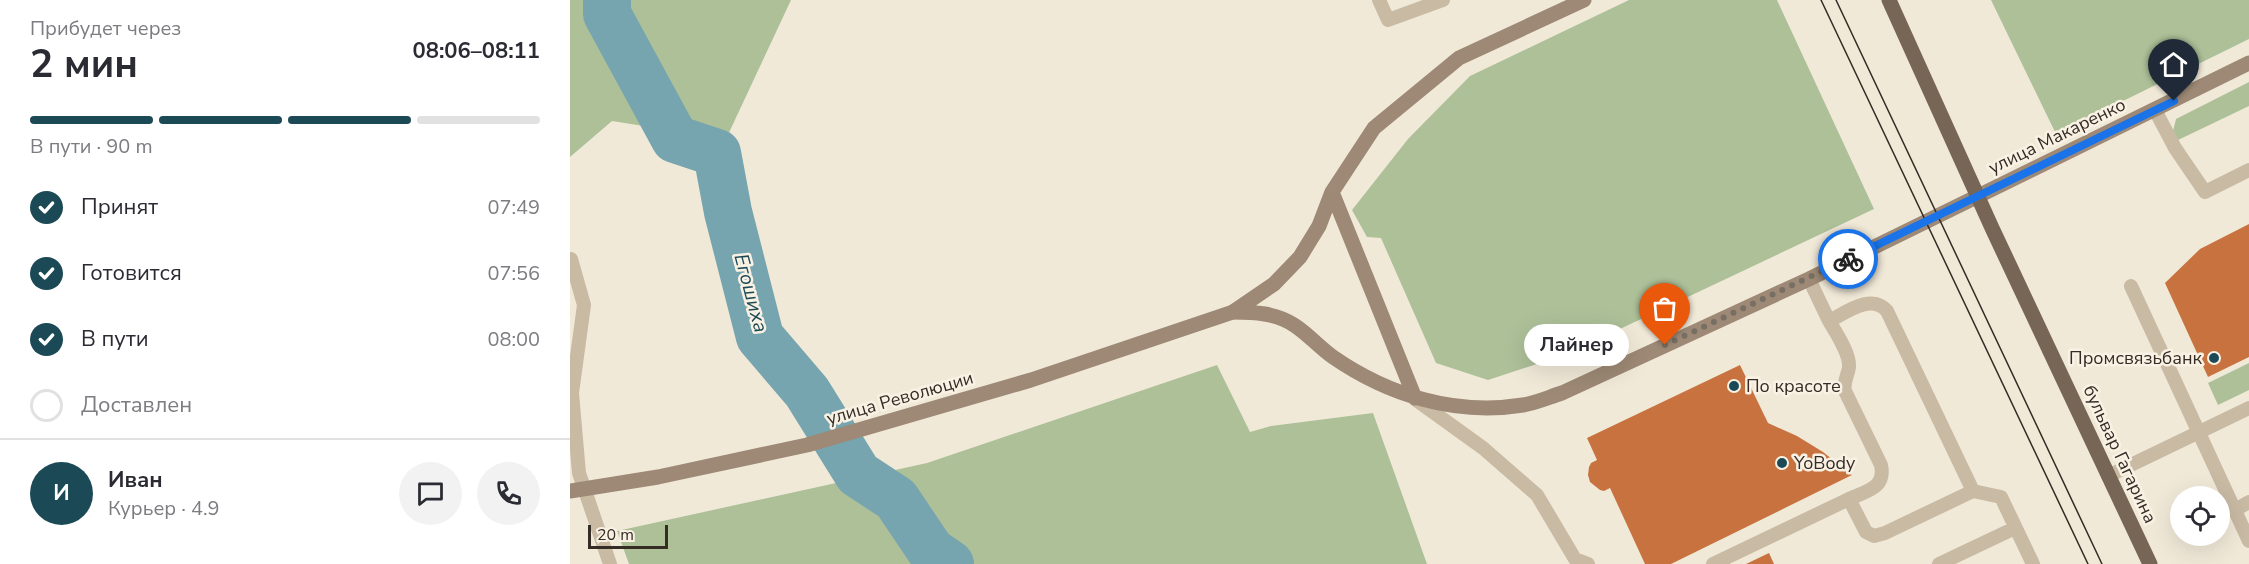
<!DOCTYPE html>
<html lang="ru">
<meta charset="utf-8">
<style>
body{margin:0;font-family:"Nunito Sans",sans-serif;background:#f2f2f3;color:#2b2b33;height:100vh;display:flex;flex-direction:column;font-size:22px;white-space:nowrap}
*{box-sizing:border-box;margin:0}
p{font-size:20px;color:#7c7c81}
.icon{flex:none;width:33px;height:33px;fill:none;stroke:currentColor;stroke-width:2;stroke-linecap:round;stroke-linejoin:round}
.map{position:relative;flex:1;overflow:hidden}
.drawer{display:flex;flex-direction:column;background:#fff;width:570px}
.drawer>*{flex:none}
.fabs{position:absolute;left:1600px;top:486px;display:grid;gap:12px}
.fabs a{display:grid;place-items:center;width:60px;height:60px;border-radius:50%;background:#fff;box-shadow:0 6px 24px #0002;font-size:30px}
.scale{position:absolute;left:18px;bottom:15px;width:80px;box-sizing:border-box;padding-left:6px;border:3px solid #352c26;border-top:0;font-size:16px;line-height:21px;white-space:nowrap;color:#352c26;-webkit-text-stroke:4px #f9f2e4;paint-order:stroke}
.pin{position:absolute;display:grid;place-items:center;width:51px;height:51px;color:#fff;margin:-62px -26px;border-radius:50% 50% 50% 0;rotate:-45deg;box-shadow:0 0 6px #0007}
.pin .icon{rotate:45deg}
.courier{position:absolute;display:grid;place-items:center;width:60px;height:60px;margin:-30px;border:4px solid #1a73e8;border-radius:50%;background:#fff;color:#222;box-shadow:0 2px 8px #0007}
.bubble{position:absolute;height:42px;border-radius:21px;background:#fff;box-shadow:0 6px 24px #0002;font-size:20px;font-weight:700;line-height:42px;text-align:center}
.overview em{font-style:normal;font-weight:700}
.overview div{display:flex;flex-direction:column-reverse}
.overview{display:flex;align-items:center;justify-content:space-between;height:102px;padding:0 30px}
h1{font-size:39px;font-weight:700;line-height:45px}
.bar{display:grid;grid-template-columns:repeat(4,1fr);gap:9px 6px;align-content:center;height:72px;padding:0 30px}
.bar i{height:8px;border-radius:4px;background:#e1e1e2}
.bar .active{background:#1b4a56}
.bar p{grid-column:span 4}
.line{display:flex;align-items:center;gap:15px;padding:0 30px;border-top:2px solid #e1e1e2}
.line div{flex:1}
.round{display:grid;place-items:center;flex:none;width:63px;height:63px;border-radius:32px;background:#f2f2f3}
ol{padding:0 30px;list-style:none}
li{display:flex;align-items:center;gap:18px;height:66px}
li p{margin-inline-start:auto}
li .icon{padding:6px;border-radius:50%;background:#1b4a56;color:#fff;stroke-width:4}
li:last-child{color:#7c7c81}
li i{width:33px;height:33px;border:3px solid #e1e1e2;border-radius:50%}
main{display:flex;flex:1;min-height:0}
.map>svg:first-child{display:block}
.green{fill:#adc098}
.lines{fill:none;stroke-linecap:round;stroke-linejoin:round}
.river{stroke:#77a5af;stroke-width:48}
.building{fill:#c8733f}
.lane{stroke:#c9baa4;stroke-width:14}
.secondary{stroke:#9d8975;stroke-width:15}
.primary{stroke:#776656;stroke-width:15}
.tram{stroke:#352c26;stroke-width:1.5}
.secondary-bridge{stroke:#9d8975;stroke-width:15}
.done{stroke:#776e64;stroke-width:6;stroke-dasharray:0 10.8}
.route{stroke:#1a73e8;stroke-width:8}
.poi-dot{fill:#1b4a56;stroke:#f9f2e4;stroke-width:2}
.labels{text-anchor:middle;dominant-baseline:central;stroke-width:5;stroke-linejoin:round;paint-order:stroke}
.street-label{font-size:18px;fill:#352c26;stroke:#f9f2e4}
.poi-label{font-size:18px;fill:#352c26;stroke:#f9f2e4;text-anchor:start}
.water-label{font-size:20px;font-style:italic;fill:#1b4a56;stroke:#f9f2e4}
</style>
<main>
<section class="drawer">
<div class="overview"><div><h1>2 мин</h1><p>Прибудет через</p></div><em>08:06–08:11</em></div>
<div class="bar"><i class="active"></i><i class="active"></i><i class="active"></i><i></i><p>В пути · 90 m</p></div>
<ol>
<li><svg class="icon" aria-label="check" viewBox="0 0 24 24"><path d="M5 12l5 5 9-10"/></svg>Принят<p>07:49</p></li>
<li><svg class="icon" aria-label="check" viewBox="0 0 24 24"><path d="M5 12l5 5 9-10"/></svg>Готовится<p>07:56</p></li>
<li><svg class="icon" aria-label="check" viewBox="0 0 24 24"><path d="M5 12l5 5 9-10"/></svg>В пути<p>08:00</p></li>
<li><i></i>Доставлен</li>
</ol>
<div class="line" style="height:108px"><b class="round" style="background:#1b4a56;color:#fff">И</b><div><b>Иван</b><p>Курьер · 4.9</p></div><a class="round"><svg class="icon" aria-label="chat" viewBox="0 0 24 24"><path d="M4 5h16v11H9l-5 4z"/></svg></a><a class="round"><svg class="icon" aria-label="phone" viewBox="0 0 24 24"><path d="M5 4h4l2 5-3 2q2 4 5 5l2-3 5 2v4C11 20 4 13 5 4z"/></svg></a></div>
</section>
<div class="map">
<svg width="1679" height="564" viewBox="0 0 1679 564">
<rect width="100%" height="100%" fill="#f1e9d8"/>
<!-- green -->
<path class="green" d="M0,0H221L156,139L42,121L0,157Z
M1059,0H1207L1304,209L997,354L918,380L866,363L811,238L797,237L782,210L838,139L900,76Z
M1421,0H1679V39L1486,134Z
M1679,82V106L1606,141L1603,131L1606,119Z
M1679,363V390L1648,405L1638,383Z
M647,365L680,432L701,426L803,413L857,564H59L47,531L357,463Z"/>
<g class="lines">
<!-- river -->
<path class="river" d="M37,0V14L105,139L147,153L158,212L190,337L237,392L288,474L326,499L361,551L380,564"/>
</g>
<!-- building -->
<path class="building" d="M1679,224V357L1638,377L1595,283L1630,249Z
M1170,365L1198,423L1227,436L1253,452L1282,475L1101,564H1075L1040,488L1034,491L1030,490L1020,482L1018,475L1019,467L1021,463L1027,460L1017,438Z
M1199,553L1204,564H1176Z"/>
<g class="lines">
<!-- lane -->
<path class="lane" d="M809,0L818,20L873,0
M1585,110L1605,148L1635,192L1679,170
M1,259L14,305L2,393L9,473L40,564
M1561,286L1679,541
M1259,321C1266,333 1280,353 1279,367C1278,376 1273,381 1275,391L1311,465C1316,488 1297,491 1279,499
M845,399L913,448L967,495L1005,559L1018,564
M1538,476L1679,408
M1403,491L1431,497L1463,564
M1665,510L1679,502
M1143,564L1279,499L1296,532L1304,536L1315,533L1403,491L1317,311C1301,293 1277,312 1259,321L1239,279
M1369,564L1445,528"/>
<!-- secondary -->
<path class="secondary" d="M762,192L845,398
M663,312C684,312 706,313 724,325C738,334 749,347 763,357C818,395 885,416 953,405C966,403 979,397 992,393L1239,279L1679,63
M663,312L704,284L730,257L749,226L762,192L804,128L889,58L1014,0"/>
<!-- primary -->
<path class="primary" d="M1319,0L1422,228L1580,564"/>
<!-- tram -->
<path class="tram" d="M1251,0L1518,564
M1266,0L1532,564"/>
<!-- secondary-bridge -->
<path class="secondary-bridge" d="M0,491L88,477L237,445L461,380L663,312"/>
</g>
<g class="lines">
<!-- done -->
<path class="done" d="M1095,345L1278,259"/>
<!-- route -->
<path class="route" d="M1278,259L1604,101"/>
</g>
<!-- markers -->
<g class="poi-dot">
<circle cx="1644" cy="358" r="6"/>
<circle cx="1164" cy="386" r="6"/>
<circle cx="1212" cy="463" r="6"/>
</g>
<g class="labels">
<!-- street labels -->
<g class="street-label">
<text transform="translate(1487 136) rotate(-26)">улица Макаренко</text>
<text transform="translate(330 398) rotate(-16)">улица Революции</text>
<text transform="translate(1550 454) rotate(65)">бульвар Гагарина</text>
</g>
<!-- poi labels -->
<g class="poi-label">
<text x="1632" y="358" text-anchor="end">Промсвязьбанк</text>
<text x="1176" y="386">По красоте</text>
<text x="1224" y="463">YoBody</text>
</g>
<!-- water labels -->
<g class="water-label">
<text transform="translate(181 293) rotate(75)">Егошиха</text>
</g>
</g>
</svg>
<div class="fabs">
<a><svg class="icon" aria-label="locate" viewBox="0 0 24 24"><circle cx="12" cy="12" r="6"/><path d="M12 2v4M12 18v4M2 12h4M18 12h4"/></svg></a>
</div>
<div class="scale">20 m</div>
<div class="pin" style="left:1095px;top:345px;background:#ea580c"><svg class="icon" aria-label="bag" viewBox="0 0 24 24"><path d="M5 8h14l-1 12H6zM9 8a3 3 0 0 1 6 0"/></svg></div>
<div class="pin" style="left:1604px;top:101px;background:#1f2937"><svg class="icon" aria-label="home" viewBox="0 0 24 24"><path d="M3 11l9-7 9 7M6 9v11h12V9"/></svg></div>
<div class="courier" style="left:1278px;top:259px"><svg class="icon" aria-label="bike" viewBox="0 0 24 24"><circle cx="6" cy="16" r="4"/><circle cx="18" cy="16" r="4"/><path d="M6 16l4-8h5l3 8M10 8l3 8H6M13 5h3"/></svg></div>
<div class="bubble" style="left:954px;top:324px;width:105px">Лайнер</div>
</div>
</main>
